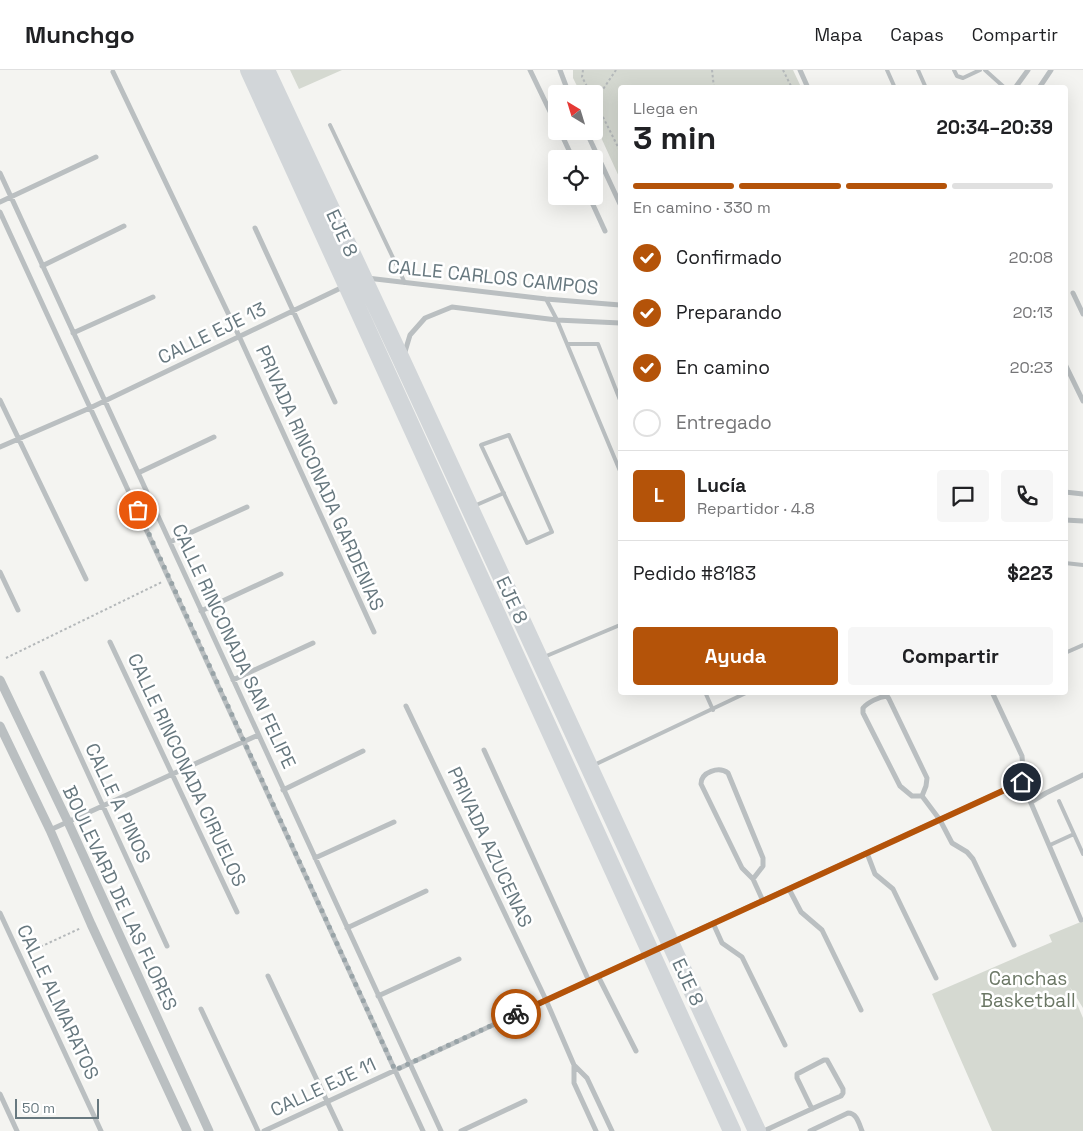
<!DOCTYPE html>
<html lang="es">
<meta charset="utf-8">
<style>
body{margin:0;font-family:"Space Grotesk",sans-serif;background:#f6f6f6;color:#202124;height:100vh;display:flex;flex-direction:column;font-size:19px;white-space:nowrap}
*{box-sizing:border-box;margin:0}
p{font-size:16px;color:#757577}
.icon{flex:none;width:28px;height:28px;fill:none;stroke:currentColor;stroke-width:2;stroke-linecap:round;stroke-linejoin:round}
.map{position:relative;flex:1;overflow:hidden}
.details{position:absolute;left:618px;top:15px;width:450px;height:610px;display:flex;flex-direction:column;background:#fff;border-radius:5px;box-shadow:0 5px 20px #0002}
.details>*{flex:none}
.needle{width:32px;rotate:322deg}
.tools{position:absolute;left:548px;top:15px;display:grid;gap:10px}
.tools a{display:grid;place-items:center;width:55px;height:55px;border-radius:5px;background:#fff;box-shadow:0 5px 20px #0002;font-size:25px}
.scale{position:absolute;left:15px;bottom:12px;width:84px;box-sizing:border-box;padding-left:5px;border:2px solid #67787f;border-top:0;font-size:14px;line-height:18px;white-space:nowrap;color:#67787f;-webkit-text-stroke:4px #fff;paint-order:stroke}
.pin{position:absolute;display:grid;place-items:center;width:42px;height:42px;color:#fff;margin:-21px;border:2px solid #fff;border-radius:50%;box-shadow:0 1px 5px #0007}
.courier{position:absolute;display:grid;place-items:center;width:50px;height:50px;margin:-25px;border:4px solid #b45309;border-radius:50%;background:#fff;color:#222;box-shadow:0 1px 6px #0007}
.head em{font-style:normal;font-weight:700}
.head div{display:flex;flex-direction:column-reverse}
.head{display:flex;align-items:center;justify-content:space-between;height:85px;padding:0 15px}
h1{font-size:32px;font-weight:700;line-height:38px}
.bar{display:grid;grid-template-columns:repeat(4,1fr);gap:8px 5px;align-content:center;height:60px;padding:0 15px}
.bar i{height:6px;border-radius:4px;background:#e0e0e0}
.bar .selected{background:#b45309}
.bar p{grid-column:span 4}
.line{display:flex;align-items:center;gap:12px;padding:0 15px;border-top:1px solid #e0e0e0}
.line div{flex:1}
.round{display:grid;place-items:center;flex:none;width:52px;height:52px;border-radius:5px;background:#f6f6f6}
ol{padding:0 15px;list-style:none}
li{display:flex;align-items:center;gap:15px;height:55px}
li p{margin-inline-start:auto}
li .icon{padding:5px;border-radius:50%;background:#b45309;color:#fff;stroke-width:4}
li:last-child{color:#757577}
li i{width:28px;height:28px;border:2px solid #e0e0e0;border-radius:50%}
.action{display:flex;gap:10px;margin-top:auto;padding:10px 15px}
.action a{flex:1;height:58px;border-radius:5px;background:#b45309;color:#fff;font-size:20px;font-weight:700;line-height:58px;text-align:center}
.action a+a{background:#f6f6f6;color:#202124}
header{display:flex;align-items:center;gap:30px;box-sizing:border-box;height:70px;padding:0 25px;background:#fff;border-bottom:1px solid #e0e0e0}
header strong{font-size:24px}
nav{display:flex;gap:28px;margin-inline-start:auto;font-size:18px}
.map>svg:first-child{display:block}
.green{fill:#d5d9d1}
.lines{fill:none;stroke-linecap:round;stroke-linejoin:round}
.path{stroke:#b4b8ba;stroke-width:2;stroke-dasharray:2.5 2.5;stroke-linecap:butt}
.service{stroke:#babfc1;stroke-width:4}
.minor{stroke:#babfc1;stroke-width:5}
.tertiary{stroke:#babfc1;stroke-width:9}
.secondary{stroke:#d2d6d9;stroke-width:18}
.done{stroke:#98a3a7;stroke-width:5;stroke-dasharray:0 9}
.route{stroke:#b45309;stroke-width:6}
.labels{text-anchor:middle;dominant-baseline:central;stroke-width:5;stroke-linejoin:round;paint-order:stroke}
.street-label{font-size:19px;fill:#67787f;stroke:#fff}
.park-label{font-size:19px;fill:#6b7765;stroke:#fff}
</style>
<header>
<strong>Munchgo</strong>
<nav><a>Mapa</a><a>Capas</a><a>Compartir</a></nav>
</header>
<div class="map">
<svg width="1083" height="1061" viewBox="0 0 1083 1061">
<rect width="100%" height="100%" fill="#f4f4f1"/>
<!-- green -->
<path class="green" d="M290,0H342L299,19Z
M573,0H793L801,17L620,18V109L594,52V24H581L573,8Z
M1083,851V938L1070,917L1083,948V1061H992L932,924L1052,872L1049,865Z"/>
<g class="lines">
<!-- path -->
<path class="path" d="M583,0L582,7L591,24
M712,0L714,18
M783,0L792,18
M594,29L620,81
M595,31L616,0
M6,588L162,512
M27,883L81,858"/>
<!-- service -->
<path class="service" d="M887,0L895,18
M918,0L926,18
M954,0L957,6L963,8L980,0
M985,0L1005,18
M330,55L405,213
M546,229L557,250L620,401
M567,274H598L620,330
M509,365L552,462L527,473L481,375Z
M474,436L504,423
M1065,493L1083,495
M1065,583L1083,575
M544,587L620,555
M705,622L713,640
M594,695L748,622
M1059,731L1083,784
M1050,775L1074,764"/>
<!-- minor -->
<path class="minor" d="M530,0L556,54
M560,0L569,24
M800,0L808,18
M113,2L239,266L374,562
M1015,18L1028,0
M1039,18L1051,0
M560,61L573,89
M586,61L620,134
M563,68L576,61
M0,103L441,1061
M589,126L605,161
M0,132L96,87
M0,142L423,1061
M255,158L335,332
M42,196L124,156
M367,208L546,229L620,235
M1073,223L1083,244
M73,263L153,227
M404,285L410,265L425,248L452,237L557,250L620,253
M1065,294L1083,331
M0,330L86,509
M0,377L90,338L345,216
M138,403L214,367
M1065,422L1083,424
M1065,450L1083,451
M170,472L247,437
M0,502L18,540
M201,541L281,504
M110,572L237,842
M42,603L167,876
M233,610L313,573
M992,622L1022,686L1023,699L1022,712L1081,850
M406,636L546,930L574,995L587,1008L612,1061
M484,680L589,911
M283,720L363,681
M922,726L926,716L927,708L889,629L887,626C879,627 868,632 863,638V643L900,716L912,726H922L940,750L952,773L967,782L973,789L1014,875
M1031,732L1046,723L1083,705
M50,760L258,665
M867,783L875,804L893,819L936,908
M315,788L394,752
M753,809L763,796V788L728,703C719,696 701,702 701,714L742,798L753,809L763,831
M789,819L801,842L822,860L861,940
M0,843L101,1061
M713,853L722,873L742,887L785,975
M347,858L426,821
M268,906L341,1061
M598,906L636,981
M378,926L459,889
M201,939L258,1061
M574,995V1013L596,1061
M0,1024L17,1061
M264,1061L670,873L1022,712
M461,1061L525,1031
M764,1061C790,1049 815,1037 841,1026L843,1023V1019L827,990H824L797,1004V1008L812,1039
M810,1061L848,1043C857,1043 859,1054 862,1061"/>
<!-- tertiary -->
<path class="tertiary" d="M0,610L68,752L209,1061
M0,656L50,760L91,854L187,1061"/>
<!-- secondary -->
<path class="secondary" d="M249,0L732,1061
M266,0L402,291L757,1061"/>
</g>
<g class="lines">
<!-- done -->
<path class="done" d="M138,440L395,1000L516,944"/>
<!-- route -->
<path class="route" d="M516,944L1022,712"/>
</g>
<g class="labels">
<!-- street labels -->
<g class="street-label">
<text transform="translate(342 163) rotate(65)">EJE 8</text>
<text transform="translate(493 207) rotate(6)">CALLE CARLOS CAMPOS</text>
<text transform="translate(212 263) rotate(-26)">CALLE EJE 13</text>
<text transform="translate(320 408) rotate(66)">PRIVADA RINCONADA GARDENIAS</text>
<text transform="translate(512 530) rotate(65)">EJE 8</text>
<text transform="translate(234 576) rotate(65)">CALLE RINCONADA SAN FELIPE</text>
<text transform="translate(187 700) rotate(65)">CALLE RINCONADA CIRUELOS</text>
<text transform="translate(118 733) rotate(65)">CALLE A PINOS</text>
<text transform="translate(490 777) rotate(65)">PRIVADA AZUCENAS</text>
<text transform="translate(120 828) rotate(65)">BOULEVARD DE LAS FLORES</text>
<text transform="translate(688 912) rotate(65)">EJE 8</text>
<text transform="translate(58 932) rotate(65)">CALLE ALMARATOS</text>
<text transform="translate(323 1017) rotate(-25)">CALLE EJE 11</text>
</g>
<!-- park labels -->
<g class="park-label">
<text x="1028" y="908">Canchas<tspan x="1028" dy="22">Basketball</tspan></text>
</g>
</g>
</svg>
<div class="tools">
<a><svg class="needle" viewBox="-14 -14 28 28"><path d="M0-13l5 13h-10z" fill="#e53935"/><path d="M0 13l5-13h-10z" fill="#757577"/></svg></a>
<a><svg class="icon" aria-label="locate" viewBox="0 0 24 24"><circle cx="12" cy="12" r="6"/><path d="M12 2v4M12 18v4M2 12h4M18 12h4"/></svg></a>
</div>
<div class="scale">50 m</div>
<div class="pin" style="left:138px;top:440px;background:#ea580c"><svg class="icon" aria-label="bag" viewBox="0 0 24 24"><path d="M5 8h14l-1 12H6zM9 8a3 3 0 0 1 6 0"/></svg></div>
<div class="pin" style="left:1022px;top:712px;background:#1f2937"><svg class="icon" aria-label="home" viewBox="0 0 24 24"><path d="M3 11l9-7 9 7M6 9v11h12V9"/></svg></div>
<div class="courier" style="left:516px;top:944px"><svg class="icon" aria-label="bike" viewBox="0 0 24 24"><circle cx="6" cy="16" r="4"/><circle cx="18" cy="16" r="4"/><path d="M6 16l4-8h5l3 8M10 8l3 8H6M13 5h3"/></svg></div>
<section class="details">
<div class="head"><div><h1>3 min</h1><p>Llega en</p></div><em>20:34–20:39</em></div>
<div class="bar"><i class="selected"></i><i class="selected"></i><i class="selected"></i><i></i><p>En camino · 330 m</p></div>
<ol>
<li><svg class="icon" aria-label="check" viewBox="0 0 24 24"><path d="M5 12l5 5 9-10"/></svg>Confirmado<p>20:08</p></li>
<li><svg class="icon" aria-label="check" viewBox="0 0 24 24"><path d="M5 12l5 5 9-10"/></svg>Preparando<p>20:13</p></li>
<li><svg class="icon" aria-label="check" viewBox="0 0 24 24"><path d="M5 12l5 5 9-10"/></svg>En camino<p>20:23</p></li>
<li><i></i>Entregado</li>
</ol>
<div class="line" style="height:90px"><b class="round" style="background:#b45309;color:#fff">L</b><div><b>Lucía</b><p>Repartidor · 4.8</p></div><a class="round"><svg class="icon" aria-label="chat" viewBox="0 0 24 24"><path d="M4 5h16v11H9l-5 4z"/></svg></a><a class="round"><svg class="icon" aria-label="phone" viewBox="0 0 24 24"><path d="M5 4h4l2 5-3 2q2 4 5 5l2-3 5 2v4C11 20 4 13 5 4z"/></svg></a></div>
<div class="line" style="height:65px"><div>Pedido #8183</div><b>$223</b></div>
<div class="action"><a>Ayuda</a><a>Compartir</a></div>
</section>
</div>
